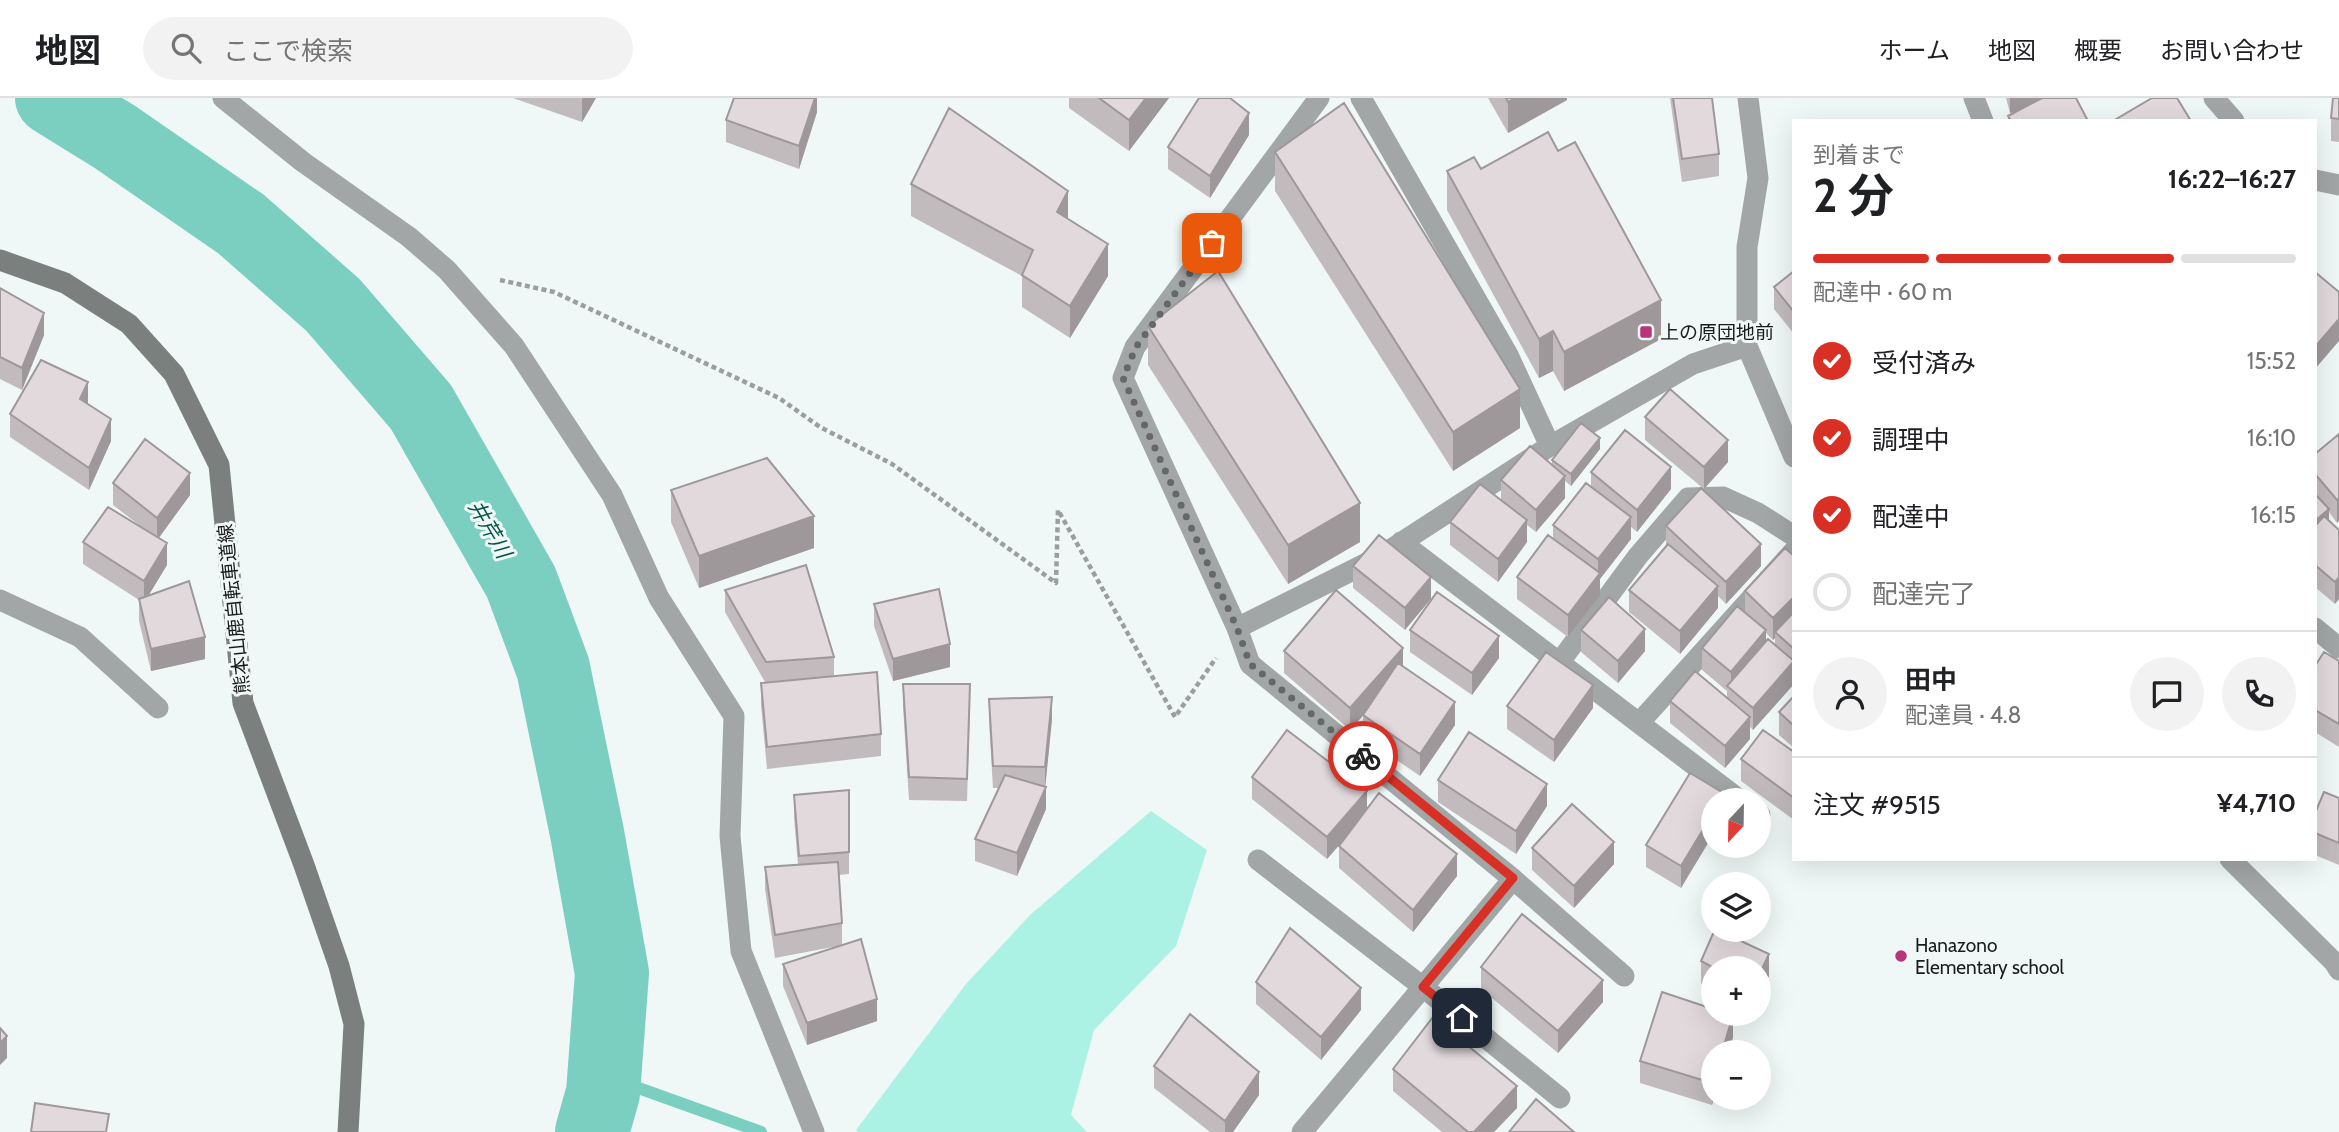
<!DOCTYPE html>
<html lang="ja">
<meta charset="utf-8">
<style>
body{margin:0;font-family:Cabin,"Noto Sans JP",sans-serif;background:#f2f2f2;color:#202124;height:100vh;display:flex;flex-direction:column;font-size:26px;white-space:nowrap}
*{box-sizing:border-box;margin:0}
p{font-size:23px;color:#757577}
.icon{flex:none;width:38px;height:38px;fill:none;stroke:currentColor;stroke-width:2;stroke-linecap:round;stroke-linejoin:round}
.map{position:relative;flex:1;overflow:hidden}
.details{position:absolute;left:1792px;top:21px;width:525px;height:742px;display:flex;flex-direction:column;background:#fff;border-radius:0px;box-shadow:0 7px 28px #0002}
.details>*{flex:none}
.needle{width:46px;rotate:202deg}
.fabs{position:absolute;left:1701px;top:690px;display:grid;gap:14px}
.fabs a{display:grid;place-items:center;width:70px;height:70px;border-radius:50%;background:#fff;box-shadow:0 7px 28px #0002;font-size:35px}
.pin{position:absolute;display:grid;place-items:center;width:60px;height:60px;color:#fff;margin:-30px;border-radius:14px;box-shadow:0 4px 10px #0006}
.courier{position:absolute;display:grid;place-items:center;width:70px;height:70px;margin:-35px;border:5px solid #d93025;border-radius:50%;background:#fff;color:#222;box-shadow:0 2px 9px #0007}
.summary em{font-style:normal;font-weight:700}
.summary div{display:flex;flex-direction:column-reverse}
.summary{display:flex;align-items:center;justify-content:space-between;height:119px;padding:0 21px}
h1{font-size:46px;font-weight:700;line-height:52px}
.bar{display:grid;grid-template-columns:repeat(4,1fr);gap:10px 7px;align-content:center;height:84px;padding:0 21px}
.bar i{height:9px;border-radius:5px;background:#e0e0e0}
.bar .on{background:#d93025}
.bar p{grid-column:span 4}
.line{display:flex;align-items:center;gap:18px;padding:0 21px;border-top:2px solid #e0e0e0}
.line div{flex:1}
.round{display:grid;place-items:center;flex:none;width:74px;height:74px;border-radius:37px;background:#f2f2f2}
ol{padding:0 21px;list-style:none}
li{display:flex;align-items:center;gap:21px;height:77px}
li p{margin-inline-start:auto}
li .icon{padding:7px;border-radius:50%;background:#d93025;color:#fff;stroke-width:4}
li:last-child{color:#757577}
li i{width:38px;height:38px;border:4px solid #e0e0e0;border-radius:50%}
header{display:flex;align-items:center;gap:42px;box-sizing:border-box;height:98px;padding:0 35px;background:#fff;border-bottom:2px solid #e0e0e0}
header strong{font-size:33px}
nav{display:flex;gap:38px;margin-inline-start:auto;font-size:24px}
.search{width:490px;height:63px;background:#f2f2f2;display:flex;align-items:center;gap:18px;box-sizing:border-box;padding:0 24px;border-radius:38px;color:#757577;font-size:26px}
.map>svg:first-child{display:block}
.green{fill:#abf2e5}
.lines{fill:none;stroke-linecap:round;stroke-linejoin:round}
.stream{stroke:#7bcfc1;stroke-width:12}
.river{stroke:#7bcfc1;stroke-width:74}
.path{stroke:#989f9d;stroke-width:4.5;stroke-dasharray:5 3.5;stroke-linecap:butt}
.street{stroke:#a3a6a6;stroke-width:21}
.secondary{stroke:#7b807f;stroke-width:21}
.wall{fill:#c2bbbe;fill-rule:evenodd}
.shaded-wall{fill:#9e989b}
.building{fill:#e2d9dd;stroke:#9e989b;stroke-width:2}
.done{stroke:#646968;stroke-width:7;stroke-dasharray:0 12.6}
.route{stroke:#d93025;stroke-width:9}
.poi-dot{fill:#b9357a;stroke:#eff8f6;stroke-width:2.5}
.labels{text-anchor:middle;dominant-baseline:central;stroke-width:6;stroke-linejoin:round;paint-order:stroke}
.poi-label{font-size:19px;fill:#191c1c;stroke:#eff8f6;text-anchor:start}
.street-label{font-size:19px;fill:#191c1c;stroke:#eff8f6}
.water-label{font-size:21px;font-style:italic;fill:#08544b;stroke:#eff8f6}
</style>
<header>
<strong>地図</strong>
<div class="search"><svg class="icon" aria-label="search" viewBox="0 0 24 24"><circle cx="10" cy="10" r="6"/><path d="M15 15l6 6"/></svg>ここで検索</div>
<nav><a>ホーム</a><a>地図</a><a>概要</a><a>お問い合わせ</a></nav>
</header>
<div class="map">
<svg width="2339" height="1034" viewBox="0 0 2339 1034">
<rect width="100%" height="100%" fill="#eff8f6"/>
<!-- green -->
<path class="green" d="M1151,713L1207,752L1176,848L1094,932L1071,1017L1087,1034H858L856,1032L966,886L1030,817Z"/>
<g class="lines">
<!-- stream -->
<path class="stream" d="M605,978L761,1034"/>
<!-- river -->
<path class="river" d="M52,0L115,39L241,126L333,207L421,309L521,484L553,570L587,735L612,875L603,995L592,1034"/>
<!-- path -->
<path class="path" d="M500,182L554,194L779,300L820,329L892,366L1056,485L1058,412L1175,619L1216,560"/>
<!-- street -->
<path class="street" d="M223,0L303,64L409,139L447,172L514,248L612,397L659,500L734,618L730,738L741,853L814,1034
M1319,0L1135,249L1123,280L1237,530L1250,566L1513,781L1624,878
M1361,0L1508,257L1550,348
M1748,0L1758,80L1747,149V248L1794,359
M1974,0L1983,23
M2214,0L2234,23
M2315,82L2339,87
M1401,444L1740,702
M0,502L80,539L158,610
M1237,530L1379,459L1550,348L1693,266L1747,248
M2315,530L2339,550
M1559,565L1638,458L1688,400L1723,399L1758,415L1794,438
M1639,625L1794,453
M1759,716L1760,717
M2230,761L2334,864L2339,872
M1258,762L1423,889L1560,1000
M1302,1034L1513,781"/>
<!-- secondary -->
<path class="secondary" d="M0,162L65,185L129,226L174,276L219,367L243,605L304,767L339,868L354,926L348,1034"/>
</g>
<!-- wall -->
<path class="wall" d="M513,0H596L582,24Z
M817,0V14L799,71L726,44V22Z
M1069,0H1169L1129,53L1069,10Z
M1488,0H1567V2L1508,35Z
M1670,0H1712L1719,56V78L1682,84Z
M2006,0H2076L2088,23H2008V18L2017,14L2010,15Z
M2339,0V44L2331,43V20Z
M1249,37L1210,100L1168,71V49Z
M1275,54L1520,330L1453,373L1275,93Z
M1481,71L1661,241L1564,293L1553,273L1539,280L1447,112V73Z
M911,86L1068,121L1108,178L1070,240L1022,209V178L911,118Z
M1794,173V236L1774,211V189Z
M0,190L44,237L22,292L0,281Z
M1148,228L1360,444L1288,486L1148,267Z
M10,316L111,343L89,392L10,339Z
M1645,319L1728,364L1704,391L1645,342Z
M2339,336L2337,425L2329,414V422L2339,432L2335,506L2315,489V356Z
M1600,351L1571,388L1565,383V400L1536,434L1527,427V444L1498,484L1450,447V424L1501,402V382L1552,367V362Z
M1591,374L1671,391L1637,434L1631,429V441L1600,481V498L1568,539L1517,501V479L1553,441V427L1591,388Z
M113,385L190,397L159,440L167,467L148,498L205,561L151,573L139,523V502L83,466V444L139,427L113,407Z
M671,392L814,450L699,490L671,424Z
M1666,428L1761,468L1726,506L1718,498V510L1680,556L1629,514V492L1666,448Z
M1794,458V586L1753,632L1750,629V641L1725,670L1670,625V603L1727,600V593L1702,572V550L1745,515V493ZM1766,535L1773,542L1775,540V547L1766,544Z
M1353,468L1431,479L1405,532L1353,490Z
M725,492L834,559V578L881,636V658L767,671L761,607V585L765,584L725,514Z
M874,506L950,569L893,583L874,528Z
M1410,532L1499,560L1472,597L1410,554Z
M1581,532L1645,553L1618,585L1581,554Z
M1284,553L1403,568L1455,627L1420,678L1363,639V618L1350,632L1284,575Z
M2339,563V649L2315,634V568Z
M903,586L970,608L967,703L909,702L903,609Z
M1794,598V650L1779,637V614Z
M989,601L1052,621L1045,689L1046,711L1017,778L975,763V741L999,690H993L989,623Z
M1507,608L1593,610L1554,664L1507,631Z
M1794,654V722L1741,683V661Z
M1252,679L1367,712L1457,778L1413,834L1339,770V748L1348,737L1327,761L1252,701Z
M1438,682L1547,708L1516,756L1438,704Z
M849,692V776L838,777L842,825V847L877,923L807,947L783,888V866L838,848L775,860L765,791V769L798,767L794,719V697Z
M2339,700V767L2315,757V715Z
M1725,702L1681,790L1646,769V747Z
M1532,750L1614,766L1574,810L1532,772Z
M1715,831L1769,856V878L1759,899V870H1713V891L1701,886V863Z
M1481,869L1603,904L1558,955L1481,891Z
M1256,884L1361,912L1321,962L1256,906Z
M1733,939L1729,954H1713V999H1714L1712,1007L1640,985V963Z
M1154,968L1259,997L1233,1034H1210L1154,990Z
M1393,971L1517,1010L1494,1034H1442L1393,993Z"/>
<!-- shaded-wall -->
<path class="shaded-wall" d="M583,0H596L582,24V2Z
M815,0H817V14L799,71V48Z
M1146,0H1169L1129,53V22Z
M1515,0H1567V2L1508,35V4Z
M2010,0H2063L2010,15Z
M1249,15V37L1210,100V78Z
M1068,93V125L1057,114Z
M1108,146V178L1070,240V208Z
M1661,202V241L1564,293V254Z
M44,215V237L22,292V270Z
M2339,221V243L2315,271V249Z
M1553,233V273L1539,280V241Z
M88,284V306L80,301Z
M1520,291V330L1453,373V334Z
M111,321V343L89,392V370Z
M1600,340V351L1571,388V376Z
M1728,342V364L1704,391V369Z
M1671,369V391L1637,434V412Z
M190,375V397L157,442V420Z
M1565,378V400L1536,434V412Z
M2339,401V423L2337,425V402Z
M1360,405V444L1288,486V447Z
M2329,411V434L2315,445V423Z
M814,418V450L699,490V458Z
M1631,419V441L1600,481V498L1568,539V517L1598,477V461Z
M1527,422V444L1498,484V461Z
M167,445V467L144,505V483Z
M1761,446V468L1726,506V484Z
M1431,479V501L1405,532V510Z
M2339,479V501L2335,506V484Z
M1718,488V510L1680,556V533Z
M1794,499V521L1775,534V540L1773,542V520Z
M1645,531V553L1618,585V563Z
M1766,532V554L1731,591V574Z
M1499,538V560L1472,597V575Z
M205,539V561L151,573V551Z
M950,546V569L893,583V561Z
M1403,550V572L1350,632V610Z
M1794,563V586L1753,632V610Z
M1593,587V610L1554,664V642Z
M1052,599V621L1045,692V669Z
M1455,604V627L1420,678V656Z
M1750,619V641L1725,670V648Z
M1547,686V708L1516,756V733Z
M1046,689V711L1017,778V755Z
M1367,693V715L1327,761V739Z
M1713,715V737L1681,790V768Z
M1614,744V766L1574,810V788Z
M1457,756V778L1413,834V812Z
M1769,856V878L1759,899V877Z
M1603,882V904L1558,955V933Z
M1361,890V912L1321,962V939Z
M877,901V923L807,947V925Z
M1733,917V939L1729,954H1722Z
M7,938V960L0,967V945Z
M1259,974V997L1233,1034H1225V1023Z
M1713,981V999H1714L1712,1007V985Z
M1517,988V1010L1494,1034H1474Z"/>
<!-- building -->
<path class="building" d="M734,0H815L799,48L726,22Z
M1099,0H1146L1129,22Z
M1199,0H1230L1249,15L1210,78L1168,49Z
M1506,0H1515L1508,4Z
M1673,0H1712L1719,56L1682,61Z
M2042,0H2076L2088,23H2011L2008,18Z
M2152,0H2177L2191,23H2113Z
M2333,0H2339V21L2331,20Z
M1344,5L1520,291L1453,334L1275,54Z
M949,10L1068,93L1057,114L1108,146L1070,208L1022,177L1033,152L911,86Z
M1548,34L1558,53L1575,44L1661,202L1564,254L1553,233L1539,241L1447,73L1474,59L1481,71Z
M1218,173L1360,405L1288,447L1148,228Z
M1794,173V214L1774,189Z
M2315,174L2339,194V221L2315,249Z
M0,190L44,215L22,270L0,259Z
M41,262L88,284L80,301L111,321L89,370L10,316Z
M1670,291L1728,342L1704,369L1645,319Z
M1581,325L1600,340L1571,376L1552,362Z
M1625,332L1671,369L1637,412L1591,374Z
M2339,336V401L2337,402L2315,376V356Z
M145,341L190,375L157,420L113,385Z
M1530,348L1565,378L1536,412L1501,382Z
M767,360L814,418L699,458L671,392Z
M1586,385L1631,419L1598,461L1553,427Z
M1480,386L1527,422L1498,461L1450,424Z
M1701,390L1761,446L1726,484L1666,428Z
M2315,396L2329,411L2315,423Z
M108,409L167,445L144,483L83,444Z
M2324,418L2339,432V479L2335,484L2315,467V428Z
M1379,437L1431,479L1405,510L1353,468Z
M1548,437L1600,475L1568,517L1517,479Z
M1668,446L1718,488L1680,533L1629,492Z
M1785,450L1794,458V499L1773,520L1745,493Z
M806,467L834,559L766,564L725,492Z
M189,483L205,539L151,551L139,501Z
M939,491L950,546L893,561L874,506Z
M1336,492L1403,550L1350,610L1284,553Z
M1437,494L1499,538L1472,575L1410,532Z
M1609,499L1645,531L1618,563L1581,532Z
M1737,508L1766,532L1731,574L1702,550Z
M1794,514V551L1775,534Z
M1768,541L1794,563L1753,610L1727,588Z
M1546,554L1593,587L1554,642L1507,608Z
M2324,554L2339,563V626L2315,612V568Z
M1398,565L1455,604L1420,656L1363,617Z
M1695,573L1750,619L1725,648L1670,603Z
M877,574L881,636L767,649L761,585Z
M903,586H970L967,681L909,679Z
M1794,598V628L1779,614Z
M1052,599L1045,669L993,668L989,601Z
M1287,632L1367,693L1327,739L1252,679Z
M1763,632L1794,654V700L1741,661Z
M1469,634L1547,686L1516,733L1438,682Z
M1690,675L1725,696L1721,702H1713V715L1681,768L1646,747Z
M1005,677L1046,689L1017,755L975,741Z
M849,692V754L799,758L794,697Z
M2324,694L2339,700V745L2315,735V715Z
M1379,695L1457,756L1413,812L1339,748Z
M1572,706L1614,744L1574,788L1532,750Z
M838,764L842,825L775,837L765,769Z
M1522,816L1603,882L1558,933L1481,869Z
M1290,830L1361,890L1321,939L1256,884Z
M1715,831L1769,856L1759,877V870H1714L1701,863Z
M861,841L877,901L807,925L783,866Z
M1662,894L1713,911V915H1728L1733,917L1722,954H1713V981L1712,985L1640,963Z
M1190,916L1259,974L1225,1023L1154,968Z
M1433,919L1517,988L1474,1034H1468L1393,971Z
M0,930L7,938L0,945Z
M1536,1001L1574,1034H1509Z
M35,1005L109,1016L106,1034H31Z"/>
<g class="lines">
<!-- done -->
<path class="done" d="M1212,145L1136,249L1123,280L1237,530L1250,566L1363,658"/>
<!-- route -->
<path class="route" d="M1363,658L1513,780L1423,889L1462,920"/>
</g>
<!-- markers -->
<g class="poi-dot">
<rect x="1639" y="227" width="14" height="14" rx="3.5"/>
<circle cx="1901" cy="858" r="7"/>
</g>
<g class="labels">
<!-- poi labels -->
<g class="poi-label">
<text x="1660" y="234">上の原団地前</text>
<text x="1915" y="847">Hanazono<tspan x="1915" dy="22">Elementary school</tspan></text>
</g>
<!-- street labels -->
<g class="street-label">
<text transform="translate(234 511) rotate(-96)">熊本山鹿自転車道線</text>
</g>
<!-- water labels -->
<g class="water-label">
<text transform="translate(490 431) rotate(60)">井芹川</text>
</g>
</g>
</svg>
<div class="fabs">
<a><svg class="needle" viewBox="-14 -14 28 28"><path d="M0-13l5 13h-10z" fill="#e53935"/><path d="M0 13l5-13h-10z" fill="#757577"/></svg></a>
<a><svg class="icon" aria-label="layers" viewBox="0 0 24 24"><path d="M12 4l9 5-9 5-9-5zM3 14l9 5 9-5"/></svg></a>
<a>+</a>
<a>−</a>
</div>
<div class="pin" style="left:1212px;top:145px;background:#ea580c"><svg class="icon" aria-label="bag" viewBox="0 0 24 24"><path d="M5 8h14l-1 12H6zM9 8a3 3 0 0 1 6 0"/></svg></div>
<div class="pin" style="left:1462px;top:920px;background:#1f2937"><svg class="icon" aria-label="home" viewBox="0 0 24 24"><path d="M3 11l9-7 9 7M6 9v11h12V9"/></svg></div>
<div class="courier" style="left:1363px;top:658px"><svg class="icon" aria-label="bike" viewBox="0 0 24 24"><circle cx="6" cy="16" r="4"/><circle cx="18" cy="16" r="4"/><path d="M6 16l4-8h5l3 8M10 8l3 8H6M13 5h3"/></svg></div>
<section class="details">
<div class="summary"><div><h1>2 分</h1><p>到着まで</p></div><em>16:22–16:27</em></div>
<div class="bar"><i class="on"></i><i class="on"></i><i class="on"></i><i></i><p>配達中 · 60 m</p></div>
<ol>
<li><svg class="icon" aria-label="check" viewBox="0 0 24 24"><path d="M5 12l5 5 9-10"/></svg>受付済み<p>15:52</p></li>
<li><svg class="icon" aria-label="check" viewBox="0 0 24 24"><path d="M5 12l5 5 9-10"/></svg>調理中<p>16:10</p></li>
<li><svg class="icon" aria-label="check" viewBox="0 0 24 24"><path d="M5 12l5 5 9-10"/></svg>配達中<p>16:15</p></li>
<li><i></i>配達完了</li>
</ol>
<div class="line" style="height:126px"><a class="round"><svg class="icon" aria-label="person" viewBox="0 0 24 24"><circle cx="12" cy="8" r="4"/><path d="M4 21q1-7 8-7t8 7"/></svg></a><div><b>田中</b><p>配達員 · 4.8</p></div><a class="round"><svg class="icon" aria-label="chat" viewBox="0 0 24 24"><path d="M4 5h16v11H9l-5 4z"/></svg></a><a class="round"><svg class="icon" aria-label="phone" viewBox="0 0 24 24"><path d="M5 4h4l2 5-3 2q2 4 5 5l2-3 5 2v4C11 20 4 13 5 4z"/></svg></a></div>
<div class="line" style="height:91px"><div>注文 #9515</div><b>¥4,710</b></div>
</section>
</div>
